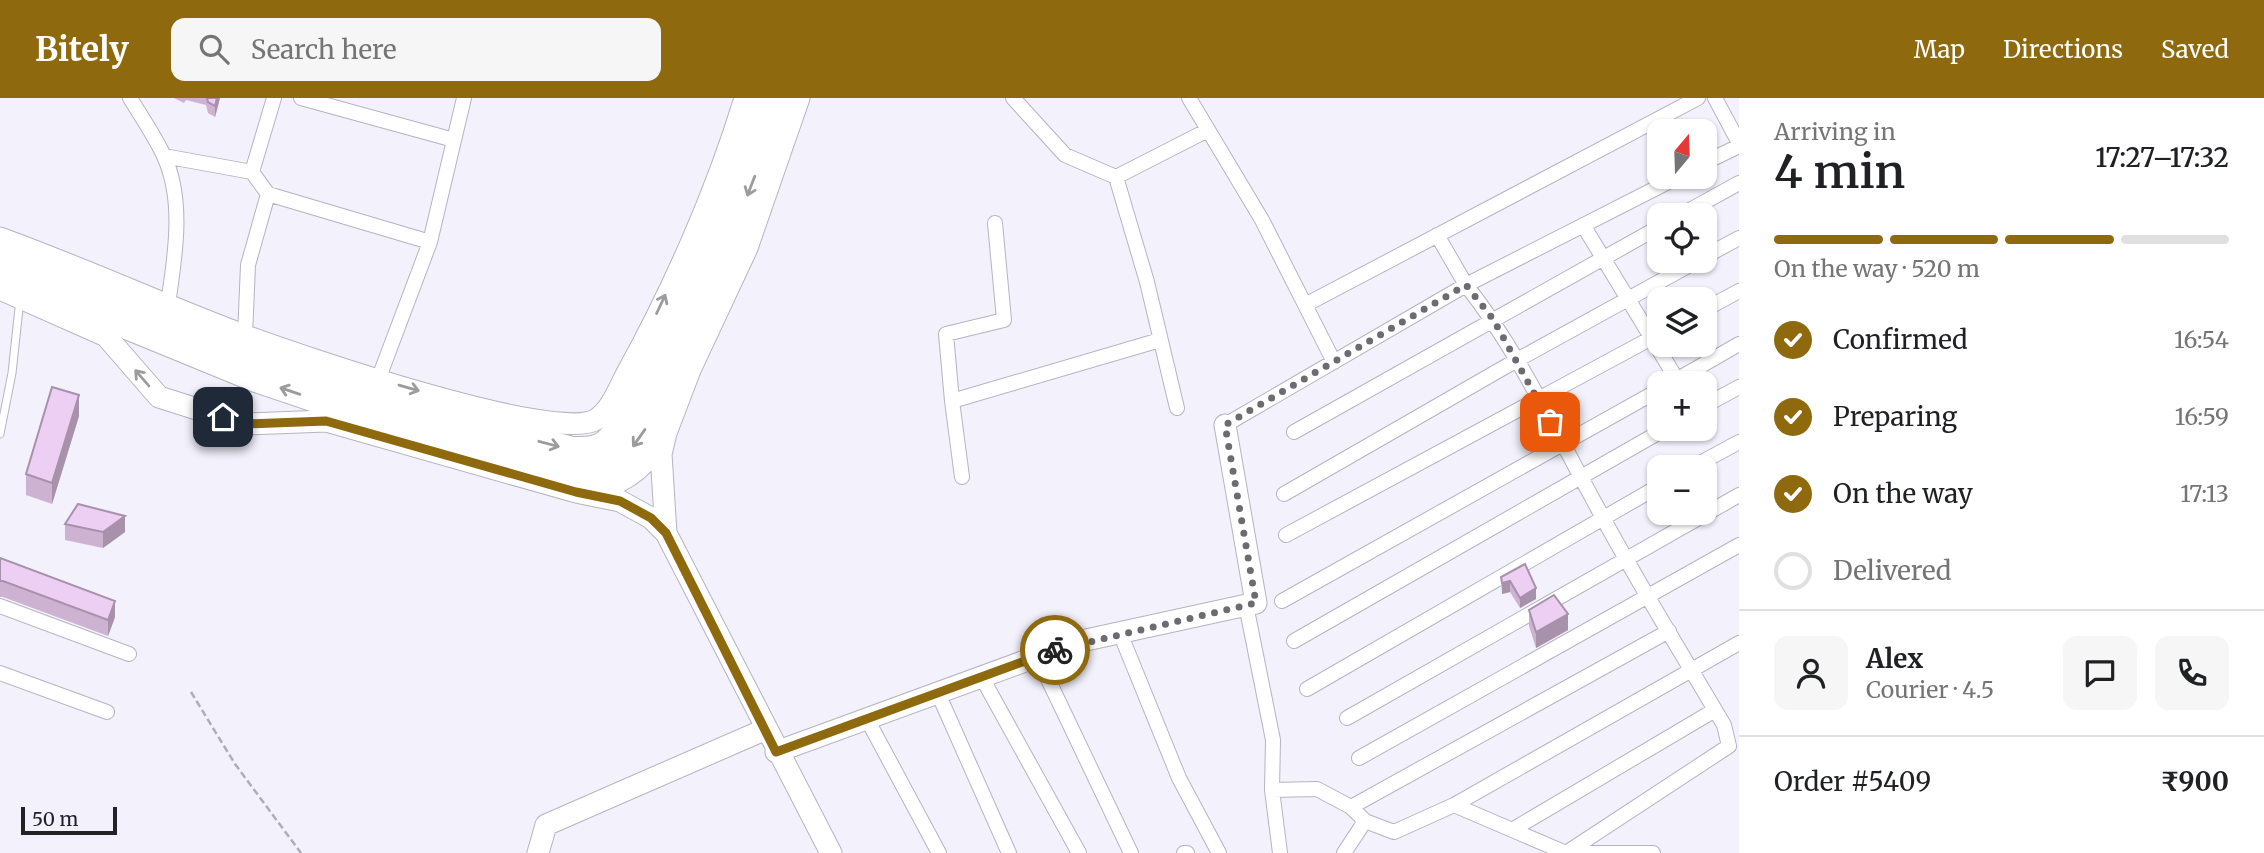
<!DOCTYPE html>
<meta charset="utf-8">
<style>
body{margin:0;font-family:Merriweather,serif;background:#f6f6f6;color:#202124;height:100vh;display:flex;flex-direction:column;font-size:26px;white-space:nowrap}
*{box-sizing:border-box;margin:0}
p{font-size:23px;color:#757577}
.icon{flex:none;width:38px;height:38px;fill:none;stroke:currentColor;stroke-width:2;stroke-linecap:round;stroke-linejoin:round}
.map{position:relative;flex:1;overflow:hidden}
.side{display:flex;flex-direction:column;background:#fff;width:525px}
.side>*{flex:none}
.needle{width:46px;rotate:19deg}
.tools{position:absolute;left:1647px;top:21px;display:grid;gap:14px}
.tools a{display:grid;place-items:center;width:70px;height:70px;border-radius:14px;background:#fff;box-shadow:0 2px 5px #0004;font-size:35px}
.scale{position:absolute;left:21px;bottom:18px;width:96px;box-sizing:border-box;padding-left:7px;border:4px solid #232327;border-top:0;font-size:19px;line-height:24px;white-space:nowrap;color:#232327;-webkit-text-stroke:5px #f2f1fc;paint-order:stroke}
.pin{position:absolute;display:grid;place-items:center;width:60px;height:60px;color:#fff;margin:-30px;border-radius:14px;box-shadow:0 4px 10px #0006}
.courier{position:absolute;display:grid;place-items:center;width:70px;height:70px;margin:-35px;border:5px solid #8e690d;border-radius:50%;background:#fff;color:#222;box-shadow:0 2px 9px #0007}
.head em{font-style:normal;font-weight:600}
.head div{display:flex;flex-direction:column-reverse}
.head{display:flex;align-items:center;justify-content:space-between;height:119px;padding:0 35px}
h1{font-size:46px;font-weight:600;line-height:52px}
.bar{display:grid;grid-template-columns:repeat(4,1fr);gap:10px 7px;align-content:center;height:84px;padding:0 35px}
.bar i{height:9px;border-radius:5px;background:#e0e0e0}
.bar .selected{background:#8e690d}
.bar p{grid-column:span 4}
.line{display:flex;align-items:center;gap:18px;padding:0 35px;border-top:2px solid #e0e0e0}
.line div{flex:1}
.round{display:grid;place-items:center;flex:none;width:74px;height:74px;border-radius:14px;background:#f6f6f6}
ol{padding:0 35px;list-style:none}
li{display:flex;align-items:center;gap:21px;height:77px}
li p{margin-inline-start:auto}
li .icon{padding:7px;border-radius:50%;background:#8e690d;color:#fff;stroke-width:4}
li:last-child{color:#757577}
li i{width:38px;height:38px;border:4px solid #e0e0e0;border-radius:50%}
header{display:flex;align-items:center;gap:42px;box-sizing:border-box;height:98px;padding:0 35px;background:#8e690d;color:#fff}
header strong{font-size:33px}
nav{display:flex;gap:38px;margin-inline-start:auto;font-size:24px}
.search{width:490px;height:63px;background:#f6f6f6;display:flex;align-items:center;gap:18px;box-sizing:border-box;padding:0 24px;border-radius:14px;color:#757577;font-size:26px}
main{display:flex;flex:1;min-height:0}
.map>svg:first-child{display:block}
.lines{fill:none;stroke-linecap:round;stroke-linejoin:round}
.lane-casing{stroke:#b5b4bf;stroke-width:9}
.street-casing{stroke:#b5b4bf;stroke-width:16}
.secondary-casing{stroke:#b5b4bf;stroke-width:23}
.highway-casing{stroke:#b5b4bf;stroke-width:28}
.path{stroke:#aeaeb6;stroke-width:2.5;stroke-dasharray:7 3.5;stroke-linecap:butt}
.lane{stroke:#fff;stroke-width:7}
.street{stroke:#fff;stroke-width:14}
.secondary{stroke:#fff;stroke-width:21}
.highway{stroke:#fff;stroke-width:26}
.wall{fill:#cdb2d2}
.shaded-wall{fill:#a791ab}
.building{fill:#eecff4;stroke:#a791ab;stroke-width:2}
.oneway{stroke:#9c9c9e}
.done{stroke:#6b6b72;stroke-width:7;stroke-dasharray:0 12.6}
.route{stroke:#8e690d;stroke-width:9}
</style>
<header>
<strong>Bitely</strong>
<div class="search"><svg class="icon" aria-label="search" viewBox="0 0 24 24"><circle cx="10" cy="10" r="6"/><path d="M15 15l6 6"/></svg>Search here</div>
<nav><a>Map</a><a>Directions</a><a>Saved</a></nav>
</header>
<main>
<div class="map">
<svg width="1739" height="755" viewBox="0 0 1739 755">
<rect width="100%" height="100%" fill="#f2f1fc"/>
<g class="lines">
<!-- lane casing -->
<g class="lane-casing">
<path id="lane" d="M0,336L12,275L20,201"/>
</g>
<!-- street casing -->
<g class="street-casing">
<path id="street" d="M130,0C141,18 154,37 163,56C185,101 175,158 168,206
M301,0L454,42
M1013,0L1065,57L1116,79
M1189,0L1262,122L1334,264
M1715,0L1739,45
M164,58L252,74L268,96
M1704,65L1739,48
M252,74L274,0
M1681,117L1739,85
M1583,127L1679,285
M1437,137L1466,187L1678,79
M430,144L464,0
M1704,159L1739,140
M1305,207L1698,0
M1704,212L1739,193
M245,238L248,167L268,96L430,144L378,282
M1671,285L1739,246
M952,303L946,236L1004,222L995,125
M1704,308L1739,289
M1177,310L1147,184L1116,79L1208,32
M1225,327L1466,187C1519,254 1555,333 1596,407C1636,482 1681,554 1724,627L1729,648L1566,755
M1294,334L1659,129
M1693,369L1739,344
M962,379L952,303L1160,242
M1284,396L1517,262L1697,163
M1286,437L1659,236
M1282,503L1659,292
M1246,507L1273,642L1272,692L1280,755
M0,508L129,556
M1120,535L1179,680L1219,755
M1294,543L1665,331
M1037,558L1131,755
M0,575L107,614
M981,578L1079,755
M1307,591L1659,388
M937,593L1009,755
M1347,620L1739,397
M867,621L939,755
M1359,660L1739,447
M1272,692L1317,691L1351,709L1365,723L1394,734L1454,707L1566,755H1653
M1454,707L1739,545
M1351,709L1669,533
M1512,732L1715,612
M1184,755H1187
M1344,755L1365,723"/>
</g>
<!-- secondary casing -->
<g class="secondary-casing">
<path id="secondary" d="M0,140C83,170 163,207 246,238C298,257 558,347 597,321C611,312 619,290 626,277C673,192 717,93 745,0
M0,191L106,238
M96,215L106,238L159,299L244,326L326,323L576,394L620,403L651,420L666,435L831,755
M587,393C620,389 644,371 661,343
M666,435L661,356L666,335L690,272L747,150L799,0
M776,654L1077,544L1256,505L1225,327
M538,755L546,727L766,631"/>
</g>
<!-- highway casing -->
<g class="highway-casing">
<path id="highway" d="M0,153L245,253L373,297L572,352C584,352 597,353 607,344C636,317 650,272 666,237C700,160 736,81 760,0
M0,176L256,281L374,321L559,374L592,376L625,359L649,326L719,169L781,0"/>
</g>
<!-- path -->
<path class="path" d="M191,594L235,666L301,755"/>
<!-- lane -->
<use href="#lane" class="lane"/>
<!-- street -->
<use href="#street" class="street"/>
<!-- secondary -->
<use href="#secondary" class="secondary"/>
<!-- highway -->
<use href="#highway" class="highway"/>
</g>
<!-- wall -->
<path class="wall" d="M174,0H220L215,19L208,15L206,7L186,2L184,5Z
M79,318L52,406L26,397V376Z
M65,426L125,434L103,450L65,442Z
M0,460L115,519L108,538L3,499H0Z
M1525,466L1536,501L1520,510L1510,494L1502,496L1501,479Z
M1529,512L1568,532L1536,550L1529,528Z"/>
<!-- shaded-wall -->
<path class="shaded-wall" d="M217,0H220L215,19V8Z
M79,297V318L52,406V385Z
M125,418V434L103,450V434Z
M1510,483V494L1502,496V485Z
M1536,490V501L1520,510V500Z
M115,503V519L108,538V522Z
M1568,516V532L1536,550V534Z"/>
<!-- building -->
<path class="building" d="M207,0H217L215,8L208,4Z
M52,289L79,297L52,385L26,376Z
M78,406L125,418L103,434L65,426Z
M0,460L115,503L108,522L3,483H0Z
M1525,466L1536,490L1520,500L1510,483L1502,485L1501,479Z
M1554,497L1568,516L1536,534L1529,512Z"/>
<!-- one-way arrows -->
<defs><path id="oneway-shaft" d="M-6 0H5M1.5-3L5.5 0L1.5 3" fill="none" stroke-width="1.6" stroke-linecap="round" stroke-linejoin="round" transform="scale(1.75)"/></defs>
<g class="oneway">
<use href="#oneway-shaft" transform="translate(751 88) rotate(111)"/>
<use href="#oneway-shaft" transform="translate(661 206) rotate(-65)"/>
<use href="#oneway-shaft" transform="translate(142 280) rotate(-131)"/>
<use href="#oneway-shaft" transform="translate(409 290) rotate(16)"/>
<use href="#oneway-shaft" transform="translate(290 293) rotate(-161)"/>
<use href="#oneway-shaft" transform="translate(639 340) rotate(125)"/>
<use href="#oneway-shaft" transform="translate(549 346) rotate(15)"/>
</g>
<g class="lines">
<!-- done -->
<path class="done" d="M1055,552L1256,505L1225,327L1466,187L1493,221L1550,324"/>
<!-- route -->
<path class="route" d="M223,319L244,326L326,323L576,394L620,403L651,420L666,435L776,654L1055,552"/>
</g>
</svg>
<div class="tools">
<a><svg class="needle" viewBox="-14 -14 28 28"><path d="M0-13l5 13h-10z" fill="#e53935"/><path d="M0 13l5-13h-10z" fill="#757577"/></svg></a>
<a><svg class="icon" aria-label="locate" viewBox="0 0 24 24"><circle cx="12" cy="12" r="6"/><path d="M12 2v4M12 18v4M2 12h4M18 12h4"/></svg></a>
<a><svg class="icon" aria-label="layers" viewBox="0 0 24 24"><path d="M12 4l9 5-9 5-9-5zM3 14l9 5 9-5"/></svg></a>
<a>+</a>
<a>−</a>
</div>
<div class="scale">50 m</div>
<div class="pin" style="left:1550px;top:324px;background:#ea580c"><svg class="icon" aria-label="bag" viewBox="0 0 24 24"><path d="M5 8h14l-1 12H6zM9 8a3 3 0 0 1 6 0"/></svg></div>
<div class="pin" style="left:223px;top:319px;background:#1f2937"><svg class="icon" aria-label="home" viewBox="0 0 24 24"><path d="M3 11l9-7 9 7M6 9v11h12V9"/></svg></div>
<div class="courier" style="left:1055px;top:552px"><svg class="icon" aria-label="bike" viewBox="0 0 24 24"><circle cx="6" cy="16" r="4"/><circle cx="18" cy="16" r="4"/><path d="M6 16l4-8h5l3 8M10 8l3 8H6M13 5h3"/></svg></div>
</div>
<section class="side">
<div class="head"><div><h1>4 min</h1><p>Arriving in</p></div><em>17:27–17:32</em></div>
<div class="bar"><i class="selected"></i><i class="selected"></i><i class="selected"></i><i></i><p>On the way · 520 m</p></div>
<ol>
<li><svg class="icon" aria-label="check" viewBox="0 0 24 24"><path d="M5 12l5 5 9-10"/></svg>Confirmed<p>16:54</p></li>
<li><svg class="icon" aria-label="check" viewBox="0 0 24 24"><path d="M5 12l5 5 9-10"/></svg>Preparing<p>16:59</p></li>
<li><svg class="icon" aria-label="check" viewBox="0 0 24 24"><path d="M5 12l5 5 9-10"/></svg>On the way<p>17:13</p></li>
<li><i></i>Delivered</li>
</ol>
<div class="line" style="height:126px"><a class="round"><svg class="icon" aria-label="person" viewBox="0 0 24 24"><circle cx="12" cy="8" r="4"/><path d="M4 21q1-7 8-7t8 7"/></svg></a><div><b>Alex</b><p>Courier · 4.5</p></div><a class="round"><svg class="icon" aria-label="chat" viewBox="0 0 24 24"><path d="M4 5h16v11H9l-5 4z"/></svg></a><a class="round"><svg class="icon" aria-label="phone" viewBox="0 0 24 24"><path d="M5 4h4l2 5-3 2q2 4 5 5l2-3 5 2v4C11 20 4 13 5 4z"/></svg></a></div>
<div class="line" style="height:91px"><div>Order #5409</div><b>₹900</b></div>
</section>
</main>
